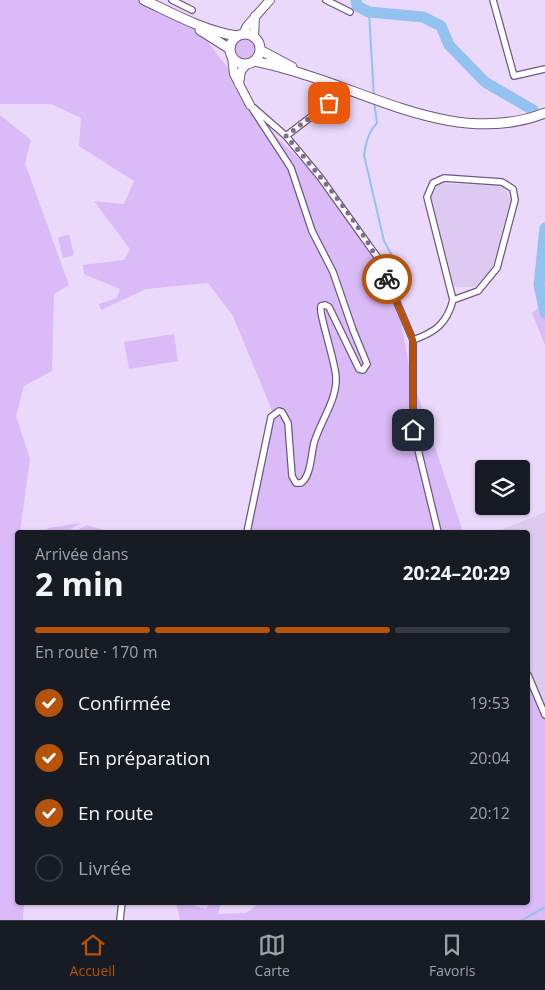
<!DOCTYPE html>
<html lang="fr">
<meta charset="utf-8">
<style>
body{margin:0;font-family:"Open Sans",sans-serif;background:#242831;color:#f1f3f6;height:100vh;display:flex;flex-direction:column;font-size:19px;white-space:nowrap}
*{box-sizing:border-box;margin:0}
p{font-size:16px;color:#9ea1a6}
.icon{flex:none;width:28px;height:28px;fill:none;stroke:currentColor;stroke-width:2;stroke-linecap:round;stroke-linejoin:round}
.map{position:relative;flex:1;overflow:hidden}
.side{position:absolute;left:15px;top:530px;width:515px;height:375px;display:flex;flex-direction:column;background:#171b24;border-radius:5px;box-shadow:0 1px 4px #0004}
.side>*{flex:none}
.controls{position:absolute;left:475px;top:460px;display:grid;gap:10px}
.controls a{display:grid;place-items:center;width:55px;height:55px;border-radius:5px;background:#171b24;box-shadow:0 1px 4px #0004;font-size:25px}
.pin{position:absolute;display:grid;place-items:center;width:42px;height:42px;color:#fff;margin:-21px;border-radius:10px;box-shadow:0 2px 8px #0006}
.courier{position:absolute;display:grid;place-items:center;width:50px;height:50px;margin:-25px;border:4px solid #b45309;border-radius:50%;background:#fff;color:#222;box-shadow:0 1px 6px #0007}
.head em{font-style:normal;font-weight:700}
.head div{display:flex;flex-direction:column-reverse}
.head{display:flex;align-items:center;justify-content:space-between;height:85px;padding:0 20px}
h1{font-size:32px;font-weight:700;line-height:38px}
.bar{display:grid;grid-template-columns:repeat(4,1fr);gap:8px 5px;align-content:center;height:60px;padding:0 20px}
.bar i{height:6px;border-radius:4px;background:#363941}
.bar .on{background:#b45309}
.bar p{grid-column:span 4}
ol{padding:0 20px;list-style:none}
li{display:flex;align-items:center;gap:15px;height:55px}
li p{margin-inline-start:auto}
li .icon{padding:5px;border-radius:50%;background:#b45309;color:#fff;stroke-width:4}
li:last-child{color:#9ea1a6}
li i{width:28px;height:28px;border:2px solid #363941;border-radius:50%}
.dock{display:flex;justify-content:space-around;align-items:center;height:70px;border-top:1px solid #363941;background:#171b24;font-size:14px;color:#9ea1a6}
.dock a{display:grid;justify-items:center;gap:2px}
.dock .on{color:#b45309}
.map>svg:first-child{display:block}
.built{fill:#decaf1}
.green{fill:#dabaf7}
.lines{fill:none;stroke-linecap:round;stroke-linejoin:round}
.stream{stroke:#93c2f0;stroke-width:2}
.river{stroke:#93c2f0;stroke-width:11}
.street-casing{stroke:#6d597e;stroke-width:8}
.secondary-casing{stroke:#6d597e;stroke-width:10}
.primary-casing{stroke:#6d597e;stroke-width:11}
.street{stroke:#fff;stroke-width:5.5}
.secondary{stroke:#fff;stroke-width:8}
.primary{stroke:#fff;stroke-width:9}
.done{stroke:#7c7087;stroke-width:5;stroke-dasharray:0 9}
.route{stroke:#b45309;stroke-width:6}
</style>
<div class="map">
<svg width="545" height="920" viewBox="0 0 545 920">
<rect width="100%" height="100%" fill="#ebd9fb"/>
<!-- built -->
<path class="built" d="M438,183L503,186L511,199L492,269L475,287H454L431,197Z
M545,512V717L528,681V532H496Z"/>
<!-- green -->
<path class="green" d="M0,0H140L190,19L231,72L250,112L314,173L378,260L397,301L410,371L463,532H249L253,522L273,413L233,316L208,283L146,289L101,310L99,304L117,298L120,289L84,274L83,265L124,260L130,249L94,201L124,204L134,181L79,146L81,118L51,104H0Z
M234 49a11 11 0 1 1 22 0a11 11 0 1 1-22 0Z
M0,115L31,140L25,163L69,285L54,294L52,371L24,386L16,416L30,459L20,532H18V902L24,903L23,920H0Z
M69,235L74,255L63,258L58,237Z
M542,305L545,309V345L532,313Z
M174,334L178,361L129,369L124,342Z
M81,523L66,532H45L48,528Z
M87,525L110,532H74Z
M528,681L545,717V920H180L176,903H186L206,909L209,903H221L218,914L246,913L261,902H528Z"/>
<g class="lines">
<!-- stream -->
<path class="stream" d="M369,12L374,97
M374,101L377,123C368,133 366,142 364,155L384,241L394,259L388,274
M522,920L545,907"/>
<!-- river -->
<path class="river" d="M356,0L357,6L369,12L423,17L441,26L449,45L485,82L533,110
M545,228L539,285L545,313"/>
<!-- street casing -->
<g class="street-casing">
<path id="street" d="M172,0L192,10
M326,0L350,12
M493,0L514,76L545,69
M254,108L286,136L320,177L378,258L413,340V429L438,532
M286,136L329,103
M413,340C436,332 447,323 453,300L427,197L433,183L444,178L502,182L513,189L515,200L497,268L478,291L453,300
M247,532L271,417L279,411L282,412L288,423L292,476L296,483H301C311,476 311,455 314,443C320,422 337,400 336,378C336,363 318,312 321,306L325,305L329,307L359,369L363,370L367,364L353,330L333,272L312,231L291,168L250,105
M528,675L545,715
M120,920L122,902"/>
</g>
<!-- secondary casing -->
<g class="secondary-casing">
<path id="secondary" d="M243,34L247,26L270,0
M254,36L255,16
M232,57L234,74L250,105
M239,84L241,71L247,64"/>
</g>
<!-- primary casing -->
<g class="primary-casing">
<path id="primary" d="M144,0C174,14 204,31 237,36
M200,30L230,49
M230 49a15 15 0 1 1 30 0a15 15 0 1 1-30 0Z
M260,50L292,67
M255,61C272,65 290,69 306,75C383,99 463,145 545,113"/>
</g>
<!-- street -->
<use href="#street" class="street"/>
<!-- secondary -->
<use href="#secondary" class="secondary"/>
<!-- primary -->
<use href="#primary" class="primary"/>
</g>
<g class="lines">
<!-- done -->
<path class="done" d="M329,103L286,136C321,177 366,230 387,279"/>
<!-- route -->
<path class="route" d="M387,279L413,340V430"/>
</g>
</svg>
<div class="controls">
<a><svg class="icon" aria-label="layers" viewBox="0 0 24 24"><path d="M12 4l9 5-9 5-9-5zM3 14l9 5 9-5"/></svg></a>
</div>
<div class="pin" style="left:329px;top:103px;background:#ea580c"><svg class="icon" aria-label="bag" viewBox="0 0 24 24"><path d="M5 8h14l-1 12H6zM9 8a3 3 0 0 1 6 0"/></svg></div>
<div class="pin" style="left:413px;top:430px;background:#1f2937"><svg class="icon" aria-label="home" viewBox="0 0 24 24"><path d="M3 11l9-7 9 7M6 9v11h12V9"/></svg></div>
<div class="courier" style="left:387px;top:279px"><svg class="icon" aria-label="bike" viewBox="0 0 24 24"><circle cx="6" cy="16" r="4"/><circle cx="18" cy="16" r="4"/><path d="M6 16l4-8h5l3 8M10 8l3 8H6M13 5h3"/></svg></div>
<section class="side">
<div class="head"><div><h1>2 min</h1><p>Arrivée dans</p></div><em>20:24–20:29</em></div>
<div class="bar"><i class="on"></i><i class="on"></i><i class="on"></i><i></i><p>En route · 170 m</p></div>
<ol>
<li><svg class="icon" aria-label="check" viewBox="0 0 24 24"><path d="M5 12l5 5 9-10"/></svg>Confirmée<p>19:53</p></li>
<li><svg class="icon" aria-label="check" viewBox="0 0 24 24"><path d="M5 12l5 5 9-10"/></svg>En préparation<p>20:04</p></li>
<li><svg class="icon" aria-label="check" viewBox="0 0 24 24"><path d="M5 12l5 5 9-10"/></svg>En route<p>20:12</p></li>
<li><i></i>Livrée</li>
</ol>
</section>
</div>
<nav class="dock">
<a class="on"><svg class="icon" aria-label="home" viewBox="0 0 24 24"><path d="M3 11l9-7 9 7M6 9v11h12V9"/></svg>Accueil</a>
<a><svg class="icon" aria-label="map" viewBox="0 0 24 24"><path d="M3 6l6-2 6 2 6-2v14l-6 2-6-2-6 2zM9 4v14M15 6v14"/></svg>Carte</a>
<a><svg class="icon" aria-label="saved" viewBox="0 0 24 24"><path d="M7 4h10v16l-5-4-5 4z"/></svg>Favoris</a>
</nav>
